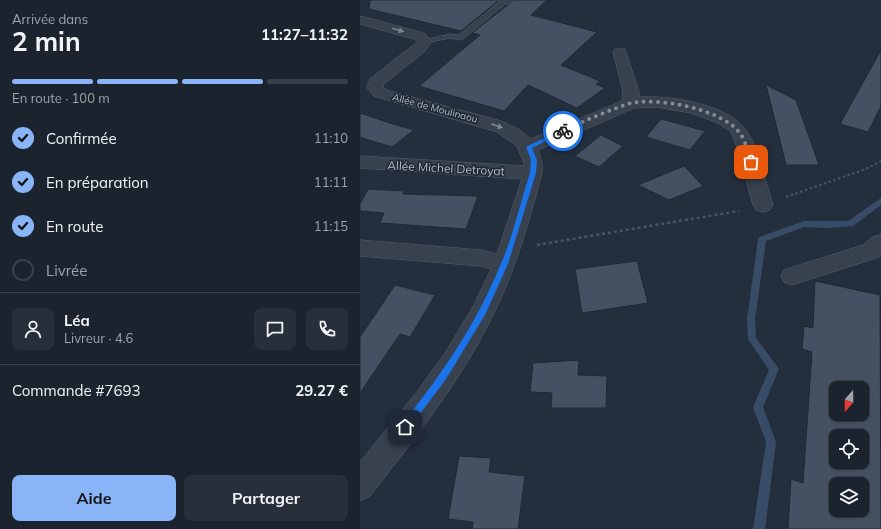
<!DOCTYPE html>
<html lang="fr">
<meta charset="utf-8">
<style>
body{margin:0;font-family:Mulish,sans-serif;background:#282f3a;color:#f1f3f6;height:100vh;display:flex;flex-direction:column;font-size:15px;white-space:nowrap}
*{box-sizing:border-box;margin:0}
p{font-size:13px;color:#a0a4aa}
.icon{flex:none;width:22px;height:22px;fill:none;stroke:currentColor;stroke-width:2;stroke-linecap:round;stroke-linejoin:round}
.map{position:relative;flex:1;overflow:hidden}
.drawer{display:flex;flex-direction:column;background:#1b232e;width:360px}
.drawer>*{flex:none}
.needle{width:26px;rotate:200deg}
.fabs{position:absolute;left:469px;top:381px;display:grid;gap:8px}
.fabs a{display:grid;place-items:center;width:40px;height:40px;border-radius:8px;background:#1b232e;box-shadow:0 1px 3px #0004,0 0 0 1px #39404a;font-size:20px}
.pin{position:absolute;display:grid;place-items:center;width:34px;height:34px;color:#fff;margin:-17px;border-radius:8px;box-shadow:0 2px 6px #0006}
.courier{position:absolute;display:grid;place-items:center;width:40px;height:40px;margin:-20px;border:3px solid #1a73e8;border-radius:50%;background:#fff;color:#222;box-shadow:0 1px 5px #0007}
.overview em{font-style:normal;font-weight:700}
.overview div{display:flex;flex-direction:column-reverse}
.overview{display:flex;align-items:center;justify-content:space-between;height:68px;padding:0 12px}
h1{font-size:26px;font-weight:700;line-height:30px}
.bar{display:grid;grid-template-columns:repeat(4,1fr);gap:6px 4px;align-content:center;height:48px;padding:0 12px}
.bar i{height:5px;border-radius:3px;background:#39404a}
.bar .on{background:#8ab4f8}
.bar p{grid-column:span 4}
.line{display:flex;align-items:center;gap:10px;padding:0 12px;border-top:1px solid #39404a}
.line div{flex:1}
.round{display:grid;place-items:center;flex:none;width:42px;height:42px;border-radius:8px;background:#282f3a}
ol{padding:0 12px;list-style:none}
li{display:flex;align-items:center;gap:12px;height:44px}
li p{margin-inline-start:auto}
li .icon{padding:4px;border-radius:50%;background:#8ab4f8;color:#111;stroke-width:4}
li:last-child{color:#a0a4aa}
li i{width:22px;height:22px;border:2px solid #39404a;border-radius:50%}
.cta{display:flex;gap:8px;margin-top:auto;padding:8px 12px}
.cta a{flex:1;height:46px;border-radius:8px;background:#8ab4f8;color:#111;font-size:16px;font-weight:700;line-height:46px;text-align:center}
.cta a+a{background:#282f3a;color:#f1f3f6}
main{display:flex;flex:1;min-height:0}
.map>svg:first-child{display:block}
.lines{fill:none;stroke-linecap:round;stroke-linejoin:round}
.stream{fill:#394c67;fill-rule:evenodd}
.building{fill:#455162;stroke:#1f2835;fill-rule:evenodd}
.service-casing{stroke:#565f6c;stroke-width:1}
.minor-casing{stroke:#565f6c;stroke-width:1}
.path-far1{stroke:#44595c;stroke-width:2;stroke-dasharray:2.5 2.5;stroke-linecap:butt}
.path{stroke:#44595c;stroke-width:2.5;stroke-dasharray:3 3;stroke-linecap:butt}
.service{fill:#38414e;fill-rule:evenodd}
.minor{fill:#38414e;fill-rule:evenodd}
.oneway{fill:#7c8592}
.route{fill:#1a73e8}
.done{stroke:#828b98;stroke-width:4;stroke-dasharray:0 7.2}
.labels{text-anchor:middle;dominant-baseline:central;stroke-width:3;stroke-linejoin:round;paint-order:stroke}
.far-street-label{font-size:10px;fill:#b4bcc9;stroke:#1d2633}
.street-label{font-size:12px;fill:#b4bcc9;stroke:#1d2633}
</style>
<main>
<section class="drawer">
<div class="overview"><div><h1>2 min</h1><p>Arrivée dans</p></div><em>11:27–11:32</em></div>
<div class="bar"><i class="on"></i><i class="on"></i><i class="on"></i><i></i><p>En route · 100 m</p></div>
<ol>
<li><svg class="icon" aria-label="check" viewBox="0 0 24 24"><path d="M5 12l5 5 9-10"/></svg>Confirmée<p>11:10</p></li>
<li><svg class="icon" aria-label="check" viewBox="0 0 24 24"><path d="M5 12l5 5 9-10"/></svg>En préparation<p>11:11</p></li>
<li><svg class="icon" aria-label="check" viewBox="0 0 24 24"><path d="M5 12l5 5 9-10"/></svg>En route<p>11:15</p></li>
<li><i></i>Livrée</li>
</ol>
<div class="line" style="height:72px"><a class="round"><svg class="icon" aria-label="person" viewBox="0 0 24 24"><circle cx="12" cy="8" r="4"/><path d="M4 21q1-7 8-7t8 7"/></svg></a><div><b>Léa</b><p>Livreur · 4.6</p></div><a class="round"><svg class="icon" aria-label="chat" viewBox="0 0 24 24"><path d="M4 5h16v11H9l-5 4z"/></svg></a><a class="round"><svg class="icon" aria-label="phone" viewBox="0 0 24 24"><path d="M5 4h4l2 5-3 2q2 4 5 5l2-3 5 2v4C11 20 4 13 5 4z"/></svg></a></div>
<div class="line" style="height:52px"><div>Commande #7693</div><b>29.27 €</b></div>
<div class="cta"><a>Aide</a><a>Partager</a></div>
</section>
<div class="map">
<svg width="521" height="529" viewBox="0 0 521 529">
<rect width="100%" height="100%" fill="#242f3e"/>
<g class="lines">
<!-- stream -->
<path class="stream" d="M521,198V205L493,226L467,228L444,227L406,241L395,319L396,338L419,369L403,407L416,442L405,529H393L406,442L393,407L409,370L388,339L387,319L398,239L399,237L444,221H488Z"/>
</g>
<!-- building -->
<path class="building" d="M10,0H138V1L101,31L9,9Z
M154,0H187L171,15L237,32L201,65L240,81L236,84L245,88L217,108L168,85L144,111L59,86L120,35L112,33Z
M521,50V106L508,132L480,124Z
M406,85L436,100L459,165H426Z
M0,113L33,124L54,130L32,147L12,141L0,137Z
M301,119L345,131L330,150L286,137Z
M241,135L263,146L239,167L215,156Z
M324,166L343,186L309,200L278,185Z
M8,189L44,191L43,194L118,196L106,229L20,223L24,213L0,211V204Z
M277,261L288,303L222,313L215,269Z
M455,281L520,295L521,529H428L431,479L443,483L452,352L442,349L444,326L453,328ZM476,388H502V414H476ZM476,436H502V462H476ZM476,484H502V510H476Z
M35,285L75,295L50,337L40,334L0,393V337Z
M219,360L218,375L247,376L246,408H191L192,393L170,392L173,363Z
M99,456L131,458L129,472L165,476L158,529H112L113,522L88,519Z"/>
<g class="lines">
<!-- service casing -->
<g class="service-casing">
<path id="service" d="M142,0L149,1L102,40L90,38L65,43L61,41L90,34L98,35Z"/>
</g>
<!-- minor casing -->
<g class="minor-casing">
<path id="minor" d="M139,0H153C149,5 146,5 140,4Z
M0,16L64,33L72,41L65,51L24,84L23,87L26,90L141,121L158,129L171,139L262,101L263,92L253,52L255,49H265L279,92V97C309,95 371,104 388,133C401,154 405,181 413,205L410,210L403,212L396,210L393,205L378,150L371,132L358,123L331,113L297,107L274,108L178,150L182,163V173C169,221 156,269 134,313C102,380 55,438 10,496L0,501V462L56,393L87,350L114,305L131,269L121,266L0,256V240L121,250L137,254L162,179L0,168V156L164,166V163L157,146L137,132L14,96L7,88L10,79L57,42L54,39L0,24Z
M521,235V255L519,257L432,285L424,282L421,276L424,270L503,245L513,237Z"/>
</g>
<!-- path-far1 -->
<path class="path-far1" d="M426,197L506,169L521,161"/>
<!-- path -->
<path class="path" d="M177,245L379,211"/>
<!-- service -->
<use href="#service" class="service"/>
<!-- minor -->
<use href="#minor" class="minor"/>
</g>
<!-- one-way arrows -->
<defs><path id="oneway-solid" d="M-6-.8H1V-3.2L6.5 0L1 3.2V.8H-6Z"/></defs>
<g class="oneway">
<use href="#oneway-solid" transform="translate(38 30) rotate(16)"/>
<use href="#oneway-solid" transform="translate(137 126) rotate(19)"/>
</g>
<!-- route -->
<path class="route" d="M203,129L205,132L172,148L177,160L176,173L148,264L125,315L86,379L48,430H42V424C82,374 115,326 140,266C153,237 160,203 170,173L171,160L166,147Z"/>
<g class="lines">
<!-- done -->
<path class="done" d="M203,131C224,121 247,111 268,104C295,96 360,109 378,131C385,138 388,153 391,162"/>
</g>
<g class="labels">
<!-- far-street labels -->
<g class="far-street-label">
<text transform="translate(75 108) rotate(15)">Allée de Moulinaou</text>
</g>
<!-- street labels -->
<g class="street-label">
<text transform="translate(86 168) rotate(3)">Allée Michel Detroyat</text>
</g>
</g>
</svg>
<div class="fabs">
<a><svg class="needle" viewBox="-14 -14 28 28"><path d="M0-13l5 13h-10z" fill="#e53935"/><path d="M0 13l5-13h-10z" fill="#a0a4aa"/></svg></a>
<a><svg class="icon" aria-label="locate" viewBox="0 0 24 24"><circle cx="12" cy="12" r="6"/><path d="M12 2v4M12 18v4M2 12h4M18 12h4"/></svg></a>
<a><svg class="icon" aria-label="layers" viewBox="0 0 24 24"><path d="M12 4l9 5-9 5-9-5zM3 14l9 5 9-5"/></svg></a>
</div>
<div class="pin" style="left:391px;top:162px;background:#ea580c"><svg class="icon" aria-label="bag" viewBox="0 0 24 24"><path d="M5 8h14l-1 12H6zM9 8a3 3 0 0 1 6 0"/></svg></div>
<div class="pin" style="left:45px;top:427px;background:#1f2937"><svg class="icon" aria-label="home" viewBox="0 0 24 24"><path d="M3 11l9-7 9 7M6 9v11h12V9"/></svg></div>
<div class="courier" style="left:203px;top:131px"><svg class="icon" aria-label="bike" viewBox="0 0 24 24"><circle cx="6" cy="16" r="4"/><circle cx="18" cy="16" r="4"/><path d="M6 16l4-8h5l3 8M10 8l3 8H6M13 5h3"/></svg></div>
</div>
</main>
